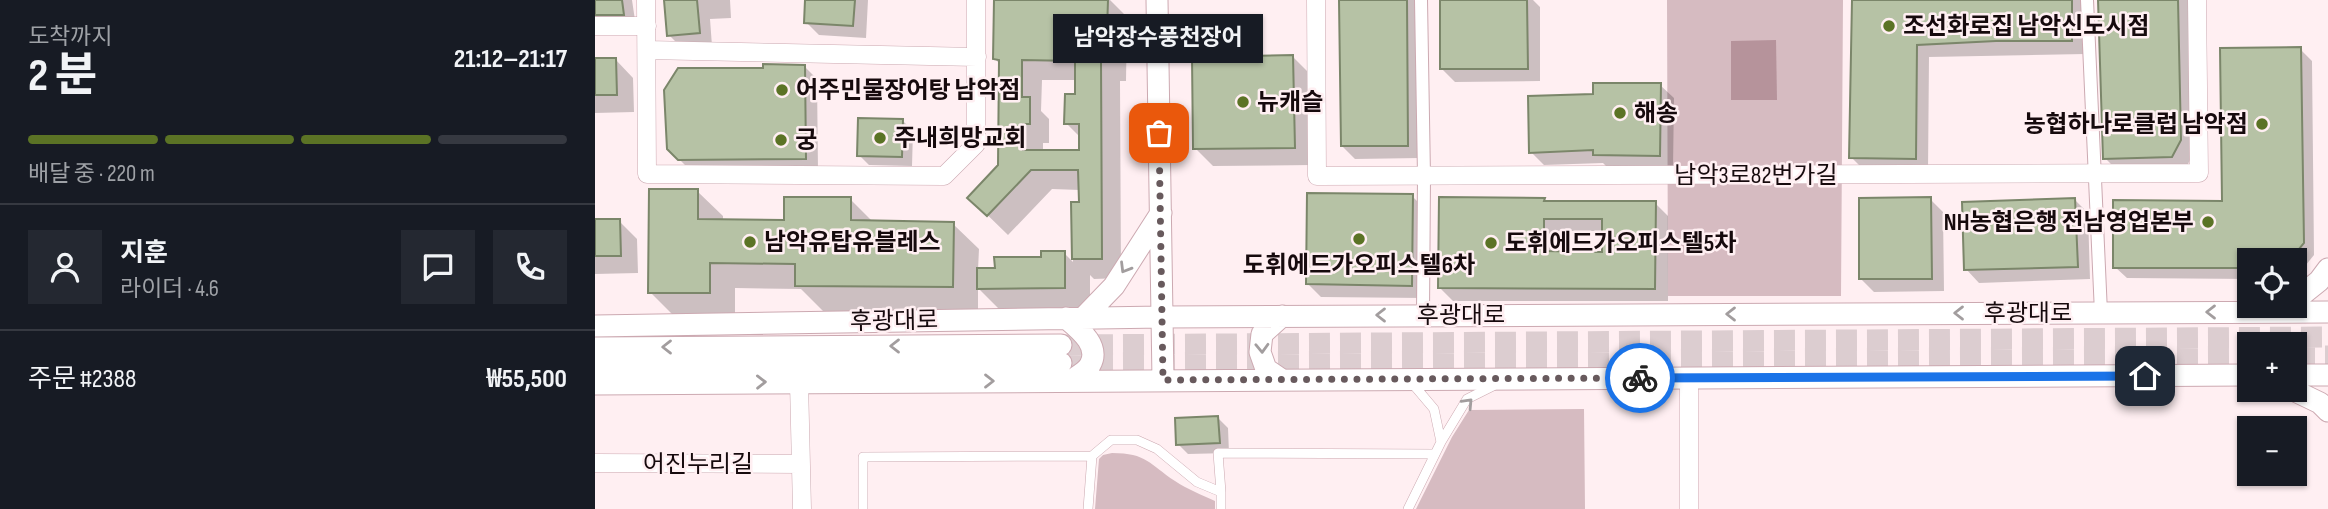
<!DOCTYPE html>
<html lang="ko">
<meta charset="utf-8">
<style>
body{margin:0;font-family:"Sofia Sans Condensed","Noto Sans KR",sans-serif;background:#242831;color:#f1f3f6;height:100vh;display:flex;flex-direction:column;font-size:26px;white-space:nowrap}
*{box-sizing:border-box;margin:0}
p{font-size:23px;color:#9ea1a6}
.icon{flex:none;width:38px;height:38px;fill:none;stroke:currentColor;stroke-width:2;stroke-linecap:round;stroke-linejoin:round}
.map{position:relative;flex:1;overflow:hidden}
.sheet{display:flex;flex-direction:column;background:#171b24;width:595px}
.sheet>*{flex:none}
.controls{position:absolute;left:1642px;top:248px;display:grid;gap:14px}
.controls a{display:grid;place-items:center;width:70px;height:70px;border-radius:0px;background:#171b24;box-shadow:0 2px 5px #0004;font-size:35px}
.pin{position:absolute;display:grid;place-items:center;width:60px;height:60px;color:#fff;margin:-30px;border-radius:14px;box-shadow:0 4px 10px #0006}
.courier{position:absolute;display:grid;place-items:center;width:70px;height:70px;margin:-35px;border:5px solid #1a73e8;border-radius:50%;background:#fff;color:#222;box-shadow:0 2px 9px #0007}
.bubble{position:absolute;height:49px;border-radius:0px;background:#171b24;box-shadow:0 2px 5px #0004;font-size:23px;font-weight:700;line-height:49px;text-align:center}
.overview em{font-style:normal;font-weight:700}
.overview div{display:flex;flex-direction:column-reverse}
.overview{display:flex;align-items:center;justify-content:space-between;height:119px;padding:0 28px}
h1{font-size:46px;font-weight:700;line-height:52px}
.bar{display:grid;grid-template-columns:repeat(4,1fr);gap:10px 7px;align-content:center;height:84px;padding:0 28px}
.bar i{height:9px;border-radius:5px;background:#363941}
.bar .current{background:#5b7325}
.bar p{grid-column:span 4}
.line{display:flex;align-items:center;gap:18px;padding:0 28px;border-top:2px solid #363941}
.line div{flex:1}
.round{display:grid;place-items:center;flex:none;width:74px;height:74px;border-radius:0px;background:#242831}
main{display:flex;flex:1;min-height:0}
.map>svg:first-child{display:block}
.green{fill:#d6bbc1}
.water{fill:#b6939b}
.shadow{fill:#0003;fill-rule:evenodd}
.building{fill:#b6c2a5;stroke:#7b866a;stroke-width:2;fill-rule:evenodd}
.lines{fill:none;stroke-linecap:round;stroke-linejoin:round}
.tertiary-tunnel{stroke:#dccdd0;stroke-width:21;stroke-dasharray:21 10;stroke-linecap:butt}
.service-casing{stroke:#cca9b1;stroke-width:10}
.pedestrian-casing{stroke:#cca9b1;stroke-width:14}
.minor-casing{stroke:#cca9b1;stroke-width:19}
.tertiary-casing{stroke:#cca9b1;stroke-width:23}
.service{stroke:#fff;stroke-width:9}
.pedestrian{stroke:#fff;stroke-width:12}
.minor{stroke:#fff;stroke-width:18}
.tertiary{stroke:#fff;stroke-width:21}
.oneway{stroke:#a29d9e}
.done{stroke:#685a5d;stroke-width:7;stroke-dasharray:0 12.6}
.route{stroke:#1a73e8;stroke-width:9}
.poi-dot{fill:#5b7325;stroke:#ffeff2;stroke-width:2.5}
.labels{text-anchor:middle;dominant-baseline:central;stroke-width:5;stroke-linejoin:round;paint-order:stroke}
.poi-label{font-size:24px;font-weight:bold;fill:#160a0d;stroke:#ffeff2;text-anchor:start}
.street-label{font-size:24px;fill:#160a0d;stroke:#ffeff2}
</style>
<main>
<section class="sheet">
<div class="overview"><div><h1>2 분</h1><p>도착까지</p></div><em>21:12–21:17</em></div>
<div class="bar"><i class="current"></i><i class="current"></i><i class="current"></i><i></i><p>배달 중 · 220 m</p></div>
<div class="line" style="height:126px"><a class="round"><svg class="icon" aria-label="person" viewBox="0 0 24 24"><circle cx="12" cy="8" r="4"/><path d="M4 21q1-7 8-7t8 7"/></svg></a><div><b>지훈</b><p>라이더 · 4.6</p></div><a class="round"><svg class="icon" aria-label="chat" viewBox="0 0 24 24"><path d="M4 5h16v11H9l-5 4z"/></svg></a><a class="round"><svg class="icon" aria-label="phone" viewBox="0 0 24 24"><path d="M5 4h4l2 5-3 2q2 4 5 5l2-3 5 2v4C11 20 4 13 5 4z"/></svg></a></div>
<div class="line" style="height:91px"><div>주문 #2388</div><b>₩55,500</b></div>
</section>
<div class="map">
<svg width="1733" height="509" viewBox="0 0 1733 509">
<rect width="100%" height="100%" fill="#ffeff2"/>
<!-- green -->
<path class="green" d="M1072,0H1248L1246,296H1073Z
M989,409L990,509H821L857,437L874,410Z
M517,453C552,453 554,464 580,481C592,489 607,495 620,501V509H500L504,459L508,455Z"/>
<!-- water -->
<path class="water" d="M1181,40L1182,100H1136V41Z"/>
<!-- shadow -->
<path class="shadow" d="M0,0H37L41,27H0Z
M71,0H135L136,18L115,19L117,46L87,48L74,35Z
M212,0H273L271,38L224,35L211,22Z
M401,0H515L532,17L531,81H525L526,278L499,279L495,275V313L409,314L383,288V312L228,311L206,289L140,288V318H81L55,292L102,191L128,216V221L191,222L255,199L279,223L358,224L384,249L383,270H401L469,253L478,262V204H485V190L457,189L413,235L375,198L405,166V64L400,59ZM447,80H482V96L471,123L486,138V152H448V143H454V119L446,111Z
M747,0H824L825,158L760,159L747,146Z
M846,0H938L945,7V81L860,82L847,69Z
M1259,0H1490V54L1334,57L1333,171L1269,170L1256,157Z
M1505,0H1595L1598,154L1590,170L1523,171L1510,158Z
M1705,49L1717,61L1719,255L1706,271L1699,274V261H1654V279L1532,278L1520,267L1629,203Z
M698,57L716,75L717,165L618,166L600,148Z
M0,60H21L38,78L39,112L0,113Z
M209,66L222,79L223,171L97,172L84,159L169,70Z
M1065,85L1079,98L1078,168L1012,167L1008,163L949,165L936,152L1000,96Z
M308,121L318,131L317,166L274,165L264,155Z
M817,196L830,209L829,298L726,297L713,284Z
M1335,199L1348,212L1349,291L1279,292L1266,279Z
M949,200L952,203H1060L1073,216V301H858L845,288ZM962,231H1009V253H961Z
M1480,200L1493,213L1495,279L1384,283L1371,269Z
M0,221H24L42,239L43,273L0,274Z
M623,418L633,428L634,453L593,454L583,444Z"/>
<!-- building -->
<path class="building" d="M0,0H27L29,15H0Z
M69,0H102L105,33L72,36Z
M210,0H260L258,26L209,23Z
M399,0H513L511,62H506L507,259H477L476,202H484L483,170H436L392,216L372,198L403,165L404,60L398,59ZM427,60L480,61V94H470L469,124H484V150H428V124H435V97H427Z
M744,0H812L813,146H746Z
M845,0H932L933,69H845Z
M1257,0H1477V41H1401L1322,45L1321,159L1254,158Z
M1503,0H1583L1586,140L1577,157L1508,159Z
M1706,47L1709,243L1695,260L1654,261V268H1518V200L1627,201L1625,48Z
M698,55L700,148L598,149L597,57Z
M0,58H21L22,95H0Z
M168,64L210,65L211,159L83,160L72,149L69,90L83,68H168Z
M998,83H1066L1065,156L998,155V150L934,153L933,96L998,94Z
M263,118L308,119L307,157L262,156Z
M54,189H103V219L189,220V197H256V220L359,222L358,287L200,286V264L115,263V293H53Z
M712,193L818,194L817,286L711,284Z
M844,197L950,198L949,201H1061L1060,289L843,288ZM949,219H1007V252L949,251Z
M1336,197L1337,279H1264V198Z
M1480,198L1483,267L1369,270L1367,202Z
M0,219H25L26,256H0Z
M446,251H470V288L382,289V268H400L399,257H446Z
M623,416L625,443L581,445L580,418Z"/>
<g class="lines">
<!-- tertiary-tunnel -->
<path class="tertiary-tunnel" d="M466,345L1733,337
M1699,356H1733
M466,363L1654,356"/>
<!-- service casing -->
<g class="service-casing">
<path id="service" d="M817,383L839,409L846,442
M626,492L623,453L840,454
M268,509V457L497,456
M493,509L497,456L516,440H542L562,449L602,482L626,492V509
M813,509L846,442L872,399L898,386"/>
</g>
<!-- pedestrian casing -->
<g class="pedestrian-casing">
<path id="pedestrian" d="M826,0L829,176L828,315
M1492,0L1506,313"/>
</g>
<!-- minor casing -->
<g class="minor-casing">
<path id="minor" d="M51,0L52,174L349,176L381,144V0
M721,0L722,176L1604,173L1602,0
M0,26H52
M52,50L382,57
M1094,378V509
M204,382L207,509
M0,463L206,464"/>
</g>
<!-- tertiary casing -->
<g class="tertiary-casing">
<path id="tertiary" d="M562,0L568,380
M1699,301L1724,281L1733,269
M687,316L667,334L665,352L671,369L687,380
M471,318C484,329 506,346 495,365C492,371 483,376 477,380
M488,318L519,286L566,213
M0,326L567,317L1733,312
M0,348L466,345
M0,368L466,363
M1699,375H1733
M0,384L1654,375
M1698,390L1725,403L1733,411"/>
</g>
<!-- service -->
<use href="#service" class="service"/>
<!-- pedestrian -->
<use href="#pedestrian" class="pedestrian"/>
<!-- minor -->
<use href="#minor" class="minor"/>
<!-- tertiary -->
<use href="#tertiary" class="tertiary"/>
</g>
<!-- one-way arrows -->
<defs><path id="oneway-chevron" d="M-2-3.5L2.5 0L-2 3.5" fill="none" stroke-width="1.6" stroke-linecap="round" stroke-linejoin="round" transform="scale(1.75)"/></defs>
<g class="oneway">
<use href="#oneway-chevron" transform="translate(530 268) rotate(121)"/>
<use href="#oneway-chevron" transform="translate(1616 312) rotate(180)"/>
<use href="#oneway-chevron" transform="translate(1364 313) rotate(180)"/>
<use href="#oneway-chevron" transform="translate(1136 314) rotate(180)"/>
<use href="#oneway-chevron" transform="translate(786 315) rotate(180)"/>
<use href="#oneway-chevron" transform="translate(300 346) rotate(180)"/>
<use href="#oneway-chevron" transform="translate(72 347) rotate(180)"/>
<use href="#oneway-chevron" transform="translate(667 348) rotate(88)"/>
<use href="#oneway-chevron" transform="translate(394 381)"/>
<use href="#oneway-chevron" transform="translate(166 382) rotate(-1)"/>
<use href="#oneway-chevron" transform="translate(873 403) rotate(-47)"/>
</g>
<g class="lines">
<!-- done -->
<path class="done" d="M564,133L568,380L1045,378"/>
<!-- route -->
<path class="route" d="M1045,378L1550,376"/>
</g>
<!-- markers -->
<g class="poi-dot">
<circle cx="1294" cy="26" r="7"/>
<circle cx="187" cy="90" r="7"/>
<circle cx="648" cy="102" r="7"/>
<circle cx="1025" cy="113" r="7"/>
<circle cx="1667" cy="124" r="7"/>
<circle cx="285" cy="138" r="7"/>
<circle cx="186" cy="140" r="7"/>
<circle cx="1613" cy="222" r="7"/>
<circle cx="764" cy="239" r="7"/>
<circle cx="155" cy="242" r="7"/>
<circle cx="896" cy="243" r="7"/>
</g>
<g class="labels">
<!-- poi labels -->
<g class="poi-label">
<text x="1308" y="26">조선화로집 남악신도시점</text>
<text x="201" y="90">어주민물장어탕 남악점</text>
<text x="662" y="102">뉴캐슬</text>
<text x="1039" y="113">해송</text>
<text x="1653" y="124" text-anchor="end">농협하나로클럽 남악점</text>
<text x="299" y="138">주내희망교회</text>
<text x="200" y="140">궁</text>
<text x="1599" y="222" text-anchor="end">NH농협은행 전남영업본부</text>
<text x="169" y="242">남악유탑유블레스</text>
<text x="910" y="243">도휘에드가오피스텔5차</text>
<text x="764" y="265" text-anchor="middle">도휘에드가오피스텔6차</text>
</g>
<!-- street labels -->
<g class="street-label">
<text x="1161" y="175">남악3로82번가길</text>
<text x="1433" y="313">후광대로</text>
<text x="866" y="315">후광대로</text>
<text transform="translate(299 321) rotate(-1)">후광대로</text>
<text x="103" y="464">어진누리길</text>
</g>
</g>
</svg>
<div class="controls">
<a><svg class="icon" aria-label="locate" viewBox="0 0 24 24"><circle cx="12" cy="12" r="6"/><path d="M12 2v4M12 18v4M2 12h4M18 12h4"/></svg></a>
<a>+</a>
<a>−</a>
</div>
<div class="pin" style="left:564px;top:133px;background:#ea580c"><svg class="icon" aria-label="bag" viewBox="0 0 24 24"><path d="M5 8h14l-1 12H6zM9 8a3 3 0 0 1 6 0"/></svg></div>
<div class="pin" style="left:1550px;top:376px;background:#1f2937"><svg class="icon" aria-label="home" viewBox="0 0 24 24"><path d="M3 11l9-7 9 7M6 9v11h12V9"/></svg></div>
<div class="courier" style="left:1045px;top:378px"><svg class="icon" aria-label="bike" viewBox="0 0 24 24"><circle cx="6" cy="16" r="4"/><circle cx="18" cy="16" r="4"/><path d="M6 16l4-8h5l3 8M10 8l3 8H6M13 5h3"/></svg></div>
<div class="bubble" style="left:458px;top:14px;width:210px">남악장수풍천장어</div>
</div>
</main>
